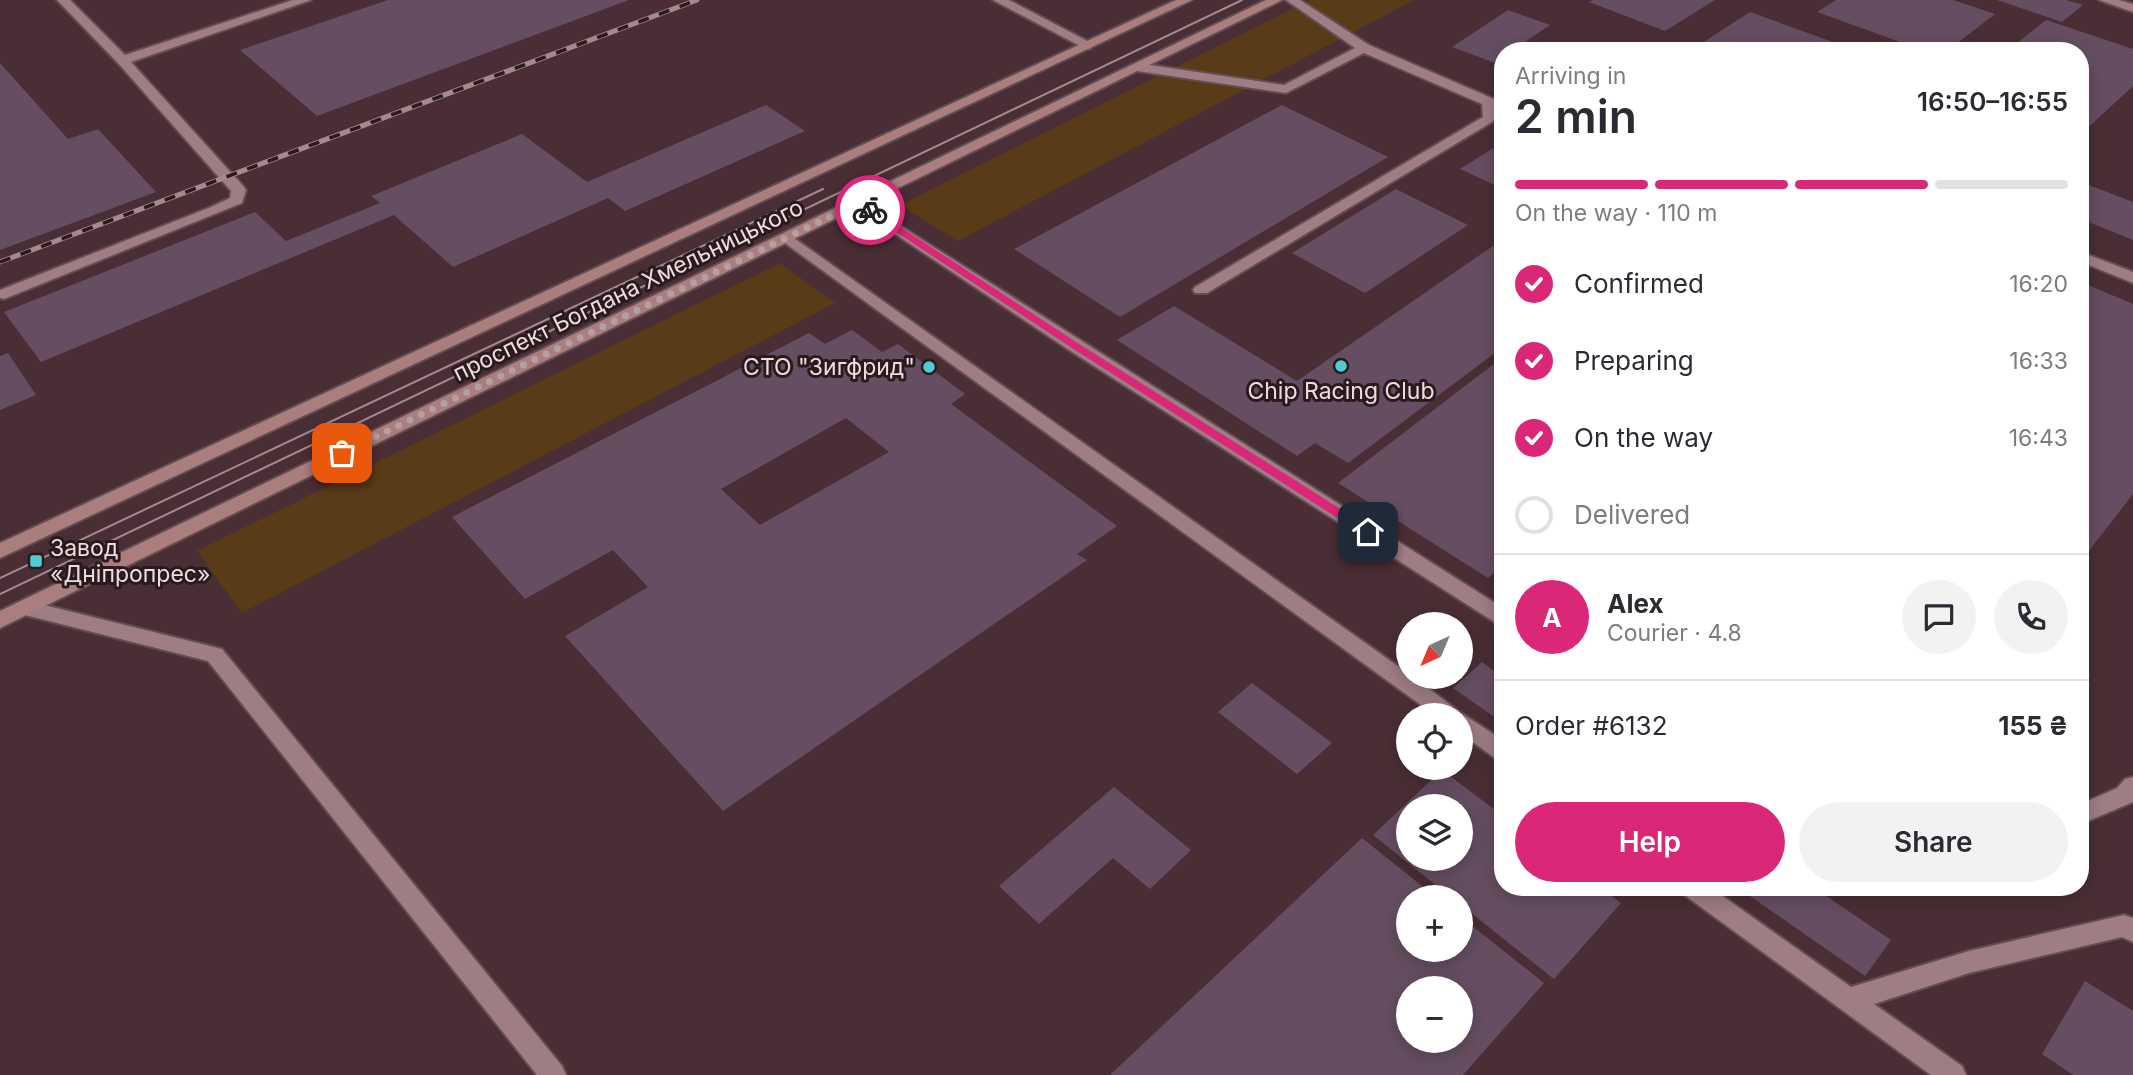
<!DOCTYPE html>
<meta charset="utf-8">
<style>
body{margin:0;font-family:Inter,sans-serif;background:#f2f2f3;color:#2b2b33;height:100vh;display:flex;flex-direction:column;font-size:26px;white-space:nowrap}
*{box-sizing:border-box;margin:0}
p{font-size:23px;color:#7c7c81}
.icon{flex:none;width:38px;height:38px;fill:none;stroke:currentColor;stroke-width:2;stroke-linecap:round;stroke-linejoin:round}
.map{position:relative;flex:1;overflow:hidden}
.side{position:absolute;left:1494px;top:42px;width:595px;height:854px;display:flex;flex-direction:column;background:#fff;border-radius:28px;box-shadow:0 4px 18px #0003}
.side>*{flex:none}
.needle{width:46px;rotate:224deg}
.controls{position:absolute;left:1396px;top:612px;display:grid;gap:14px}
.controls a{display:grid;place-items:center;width:77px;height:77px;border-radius:50%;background:#fff;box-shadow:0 4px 18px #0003;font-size:35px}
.pin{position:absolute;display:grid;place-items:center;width:60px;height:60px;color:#fff;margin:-30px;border-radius:14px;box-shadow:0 4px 10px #0006}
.courier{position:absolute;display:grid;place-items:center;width:70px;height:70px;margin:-35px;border:5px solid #db2777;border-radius:50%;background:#fff;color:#222;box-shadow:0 2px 9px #0007}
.head em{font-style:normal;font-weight:600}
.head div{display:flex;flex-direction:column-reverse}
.head{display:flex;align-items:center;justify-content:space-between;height:119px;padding:0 21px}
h1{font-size:46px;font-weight:600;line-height:52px}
.bar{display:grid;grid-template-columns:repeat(4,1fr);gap:10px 7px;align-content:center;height:84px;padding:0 21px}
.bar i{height:9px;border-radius:5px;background:#e1e1e2}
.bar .active{background:#db2777}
.bar p{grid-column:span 4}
.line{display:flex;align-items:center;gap:18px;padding:0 21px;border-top:2px solid #e1e1e2}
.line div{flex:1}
.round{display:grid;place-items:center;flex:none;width:74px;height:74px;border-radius:37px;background:#f2f2f3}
ol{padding:0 21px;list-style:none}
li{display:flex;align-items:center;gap:21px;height:77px}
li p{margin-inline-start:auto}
li .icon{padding:7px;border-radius:50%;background:#db2777;color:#fff;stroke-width:4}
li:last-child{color:#7c7c81}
li i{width:38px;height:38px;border:4px solid #e1e1e2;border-radius:50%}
.primary-button{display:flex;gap:14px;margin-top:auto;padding:14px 21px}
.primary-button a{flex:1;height:80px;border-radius:42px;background:#db2777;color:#fff;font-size:28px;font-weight:600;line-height:80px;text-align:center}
.primary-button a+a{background:#f2f2f3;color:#2b2b33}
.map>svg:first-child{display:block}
.green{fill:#593b17}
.building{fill:#654e62;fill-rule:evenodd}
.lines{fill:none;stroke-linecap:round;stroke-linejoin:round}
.service-casing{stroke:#644c53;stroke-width:4}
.secondary-casing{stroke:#644c53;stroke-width:4}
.service{fill:#9f7d85;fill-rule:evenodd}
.secondary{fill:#ab7e7e;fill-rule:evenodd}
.tram{stroke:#a28b90;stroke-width:2}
.rail-casing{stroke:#a28b90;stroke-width:5}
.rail{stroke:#281a1d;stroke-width:3.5;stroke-dasharray:11;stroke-linecap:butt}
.route{fill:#db2777}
.done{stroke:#b59ea4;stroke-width:7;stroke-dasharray:0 12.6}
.poi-dot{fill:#51ccd4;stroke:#281a1d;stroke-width:2.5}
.labels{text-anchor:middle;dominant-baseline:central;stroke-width:6;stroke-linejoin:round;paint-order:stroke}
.street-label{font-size:23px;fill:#eedbdf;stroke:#281a1d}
.poi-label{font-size:23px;fill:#eedbdf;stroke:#281a1d;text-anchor:end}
</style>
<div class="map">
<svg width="2133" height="1075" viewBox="0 0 2133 1075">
<rect width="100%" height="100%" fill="#4a2e35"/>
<!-- green -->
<path class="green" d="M1310,0H1414L958,241L900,205Z
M780,263L835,303L242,613L197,551Z"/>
<!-- building -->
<path class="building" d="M388,0H629L317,116L240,50Z
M1593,0H1715L1665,31L1589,2Z
M1836,0H1953L1995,14L1947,51H1925L1817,12Z
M1997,0H2066L2083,5L2062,22Z
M1508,10L1550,25L1512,51H1503V57L1495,63L1452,47Z
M1750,12L1855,50V51H1707L1696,47Z
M2046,20L2133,49V86L2081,134V51H2007Z
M0,63L68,139L98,129L156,192L0,250Z
M766,105L805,131L625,211L608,198L453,267L394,215L41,362L4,312L255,212L286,241L380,203L371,196L522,134L587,182Z
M1282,105L1388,157L1120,317L1014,249Z
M1503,142V189L1460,169Z
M2081,182L2133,202V240L2081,219Z
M1396,189L1468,225L1365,293L1292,253Z
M1503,239V347L1348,463L1315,443L1297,456L1117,340L1174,306L1297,381Z
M2081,282L2133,304V494L2081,561Z
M852,330L882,352L898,344L965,394L951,404L1117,526L1077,554L1087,560L723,811L565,636L648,587L613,550L525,599L452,517L809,333L825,344ZM846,418L889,452L760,525L721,489Z
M8,353L36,395L0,410V356Z
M1503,357V565L1488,578L1338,483Z
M1482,662L1503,677V723L1453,688Z
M1252,683L1332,743L1297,774L1218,712Z
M1442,770L1503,816V887H1600L1621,903L1554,979L1461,905V898H1452L1373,835ZM1409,807H1461V859H1409Z
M1114,787L1191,850L1150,889L1113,858L1039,924L999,886Z
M1362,838L1437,898H1409V950H1461V917L1544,983L1463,1075H1110ZM1409,989H1461V1041H1409Z
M1737,887H1813L1891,940L1865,976Z
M2085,981L2133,1011V1075H2073L2042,1054Z"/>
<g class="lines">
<!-- service casing -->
<g class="service-casing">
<path id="service" d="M57,0H70L125,55L293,0H311L131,62L244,187L246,190L242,203L4,299L0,298V290L211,207L230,198L231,191L118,63Z
M993,0H1009L1095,45L1089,49L1084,48Z
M1286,0H1300L1369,45L1494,99L1497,119L1207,293H1195L1193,290L1195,287L1483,117L1482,104L1364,53L1286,93L1137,71L1130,67L1137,63L1284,85L1355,48Z
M2099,0H2119L2133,4V12Z
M858,199L1503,608V626L1496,623L1069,350L853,206L851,203L853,200Z
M787,233L1409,674V677H1414L1461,713L1503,740V761L1495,758L1461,734V716H1436L782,241L779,238L782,235Z
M2081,252L2133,272V283L2081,262Z
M24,600L222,649L562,1066L566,1075H537L208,661L17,613L14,608L17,603Z
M2133,777V802L2081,824V804L2117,788L2125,779Z
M1679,887H1710L1851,987L1969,951L2124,915L2133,918V942L2122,937L1969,973L1874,1004L1962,1066L1966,1075H1931L1683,894Z"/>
</g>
<!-- secondary casing -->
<g class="secondary-casing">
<path id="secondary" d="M1176,0H1192L0,558V543Z
M1266,0H1282L0,628V611Z"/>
</g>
<!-- service -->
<use href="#service" class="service"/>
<!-- secondary -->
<use href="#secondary" class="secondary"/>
<!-- tram -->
<path class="tram" d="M0,578L823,189
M0,594L1242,0"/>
<!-- rail casing -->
<g class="rail-casing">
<path id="rail" d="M0,262L697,0"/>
</g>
<!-- rail -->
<use href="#rail" class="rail"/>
</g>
<!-- route -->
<path class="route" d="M866,209H873L1079,344L1372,529V535H1364L1072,348L866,212Z"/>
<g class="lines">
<!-- done -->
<path class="done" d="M342,453L858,203L870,210"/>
</g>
<!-- markers -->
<g class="poi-dot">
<circle cx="1341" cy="366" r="7"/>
<circle cx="929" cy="367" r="7"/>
<rect x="29" y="554" width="14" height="14" rx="3.5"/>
</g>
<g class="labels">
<!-- street labels -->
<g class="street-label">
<text transform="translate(628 290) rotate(-26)">проспект Богдана Хмельницького</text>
</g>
<!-- poi labels -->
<g class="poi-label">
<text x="915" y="367">СТО "Зигфрид"</text>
<text x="1341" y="391" text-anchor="middle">Chip Racing Club</text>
<text x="50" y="548" text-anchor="start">Завод<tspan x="50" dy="26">«Дніпропрес»</tspan></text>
</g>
</g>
</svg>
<div class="controls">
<a><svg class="needle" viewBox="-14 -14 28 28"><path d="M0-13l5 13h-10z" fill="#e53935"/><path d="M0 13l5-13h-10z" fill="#7c7c81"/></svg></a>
<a><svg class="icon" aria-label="locate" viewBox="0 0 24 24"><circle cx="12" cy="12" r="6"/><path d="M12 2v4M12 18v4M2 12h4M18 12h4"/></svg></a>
<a><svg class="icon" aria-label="layers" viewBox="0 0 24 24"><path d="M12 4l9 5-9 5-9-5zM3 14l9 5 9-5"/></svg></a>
<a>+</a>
<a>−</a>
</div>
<div class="pin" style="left:342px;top:453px;background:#ea580c"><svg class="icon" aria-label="bag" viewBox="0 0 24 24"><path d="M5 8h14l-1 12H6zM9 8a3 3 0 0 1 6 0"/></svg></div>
<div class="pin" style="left:1368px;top:532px;background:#1f2937"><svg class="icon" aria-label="home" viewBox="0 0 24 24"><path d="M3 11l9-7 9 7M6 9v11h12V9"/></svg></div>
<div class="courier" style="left:870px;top:210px"><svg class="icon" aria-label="bike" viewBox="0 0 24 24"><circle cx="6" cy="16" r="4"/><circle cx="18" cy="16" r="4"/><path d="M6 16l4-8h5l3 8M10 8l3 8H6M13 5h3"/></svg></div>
<section class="side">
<div class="head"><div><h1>2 min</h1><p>Arriving in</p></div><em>16:50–16:55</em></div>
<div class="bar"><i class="active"></i><i class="active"></i><i class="active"></i><i></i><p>On the way · 110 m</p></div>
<ol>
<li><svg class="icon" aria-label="check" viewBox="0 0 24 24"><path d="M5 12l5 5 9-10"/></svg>Confirmed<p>16:20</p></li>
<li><svg class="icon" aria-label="check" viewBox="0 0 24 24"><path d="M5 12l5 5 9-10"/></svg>Preparing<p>16:33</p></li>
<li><svg class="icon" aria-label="check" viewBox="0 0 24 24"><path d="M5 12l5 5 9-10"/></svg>On the way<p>16:43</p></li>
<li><i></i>Delivered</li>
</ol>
<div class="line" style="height:126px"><b class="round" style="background:#db2777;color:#fff">A</b><div><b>Alex</b><p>Courier · 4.8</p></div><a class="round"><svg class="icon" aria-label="chat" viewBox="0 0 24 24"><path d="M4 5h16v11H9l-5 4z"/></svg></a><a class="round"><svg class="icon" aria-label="phone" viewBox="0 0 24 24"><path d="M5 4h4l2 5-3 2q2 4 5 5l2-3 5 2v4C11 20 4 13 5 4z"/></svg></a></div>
<div class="line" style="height:91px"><div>Order #6132</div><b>155 ₴</b></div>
<div class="primary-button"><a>Help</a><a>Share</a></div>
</section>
</div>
